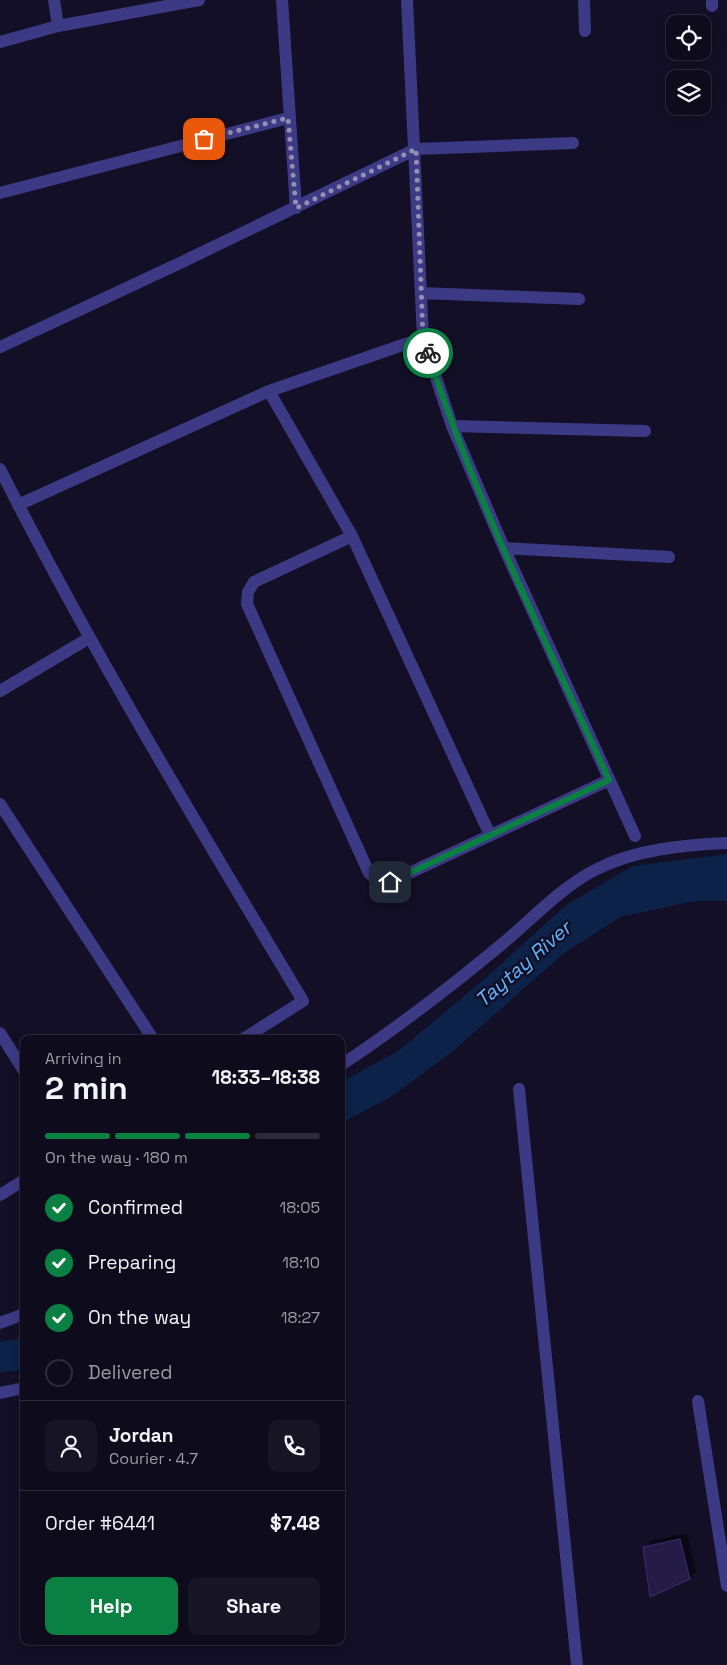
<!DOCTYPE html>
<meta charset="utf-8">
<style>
body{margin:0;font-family:"Space Grotesk",sans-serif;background:#171425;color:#f1f3f6;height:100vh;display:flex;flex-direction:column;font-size:19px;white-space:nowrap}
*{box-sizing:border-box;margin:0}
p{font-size:16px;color:#9b9ba3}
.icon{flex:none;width:28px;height:28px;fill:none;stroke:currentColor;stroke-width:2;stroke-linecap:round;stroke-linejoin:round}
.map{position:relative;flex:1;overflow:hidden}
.drawer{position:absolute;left:20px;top:1035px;width:325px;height:610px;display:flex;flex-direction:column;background:#0e0b1c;border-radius:10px;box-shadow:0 2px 12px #0003,0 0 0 1px #2e2b3b}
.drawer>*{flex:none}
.tools{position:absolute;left:666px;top:15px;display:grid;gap:10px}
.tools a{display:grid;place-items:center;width:45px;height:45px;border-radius:10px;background:#0e0b1c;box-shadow:0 2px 12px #0003,0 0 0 1px #2e2b3b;font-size:25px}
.pin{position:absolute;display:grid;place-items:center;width:42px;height:42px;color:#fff;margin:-21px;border-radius:10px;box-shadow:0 2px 8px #0006}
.courier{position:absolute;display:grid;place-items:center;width:50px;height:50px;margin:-25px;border:4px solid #0b8043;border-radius:50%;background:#fff;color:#222;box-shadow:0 1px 6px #0007}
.summary em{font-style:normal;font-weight:800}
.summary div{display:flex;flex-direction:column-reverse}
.summary{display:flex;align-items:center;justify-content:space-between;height:85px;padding:0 25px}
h1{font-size:32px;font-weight:800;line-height:38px}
.bar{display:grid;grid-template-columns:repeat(4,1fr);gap:8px 5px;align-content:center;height:60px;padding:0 25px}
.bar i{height:6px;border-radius:4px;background:#2e2b3b}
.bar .active{background:#0b8043}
.bar p{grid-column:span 4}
.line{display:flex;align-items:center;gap:12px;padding:0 25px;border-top:1px solid #2e2b3b}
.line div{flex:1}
.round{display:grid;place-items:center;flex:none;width:52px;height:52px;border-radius:10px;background:#171425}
ol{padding:0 25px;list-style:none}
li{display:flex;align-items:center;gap:15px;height:55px}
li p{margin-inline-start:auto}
li .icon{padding:5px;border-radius:50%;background:#0b8043;color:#fff;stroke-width:4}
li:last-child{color:#9b9ba3}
li i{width:28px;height:28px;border:2px solid #2e2b3b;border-radius:50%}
.primary-button{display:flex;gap:10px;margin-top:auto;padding:10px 25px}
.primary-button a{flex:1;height:58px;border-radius:10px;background:#0b8043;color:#fff;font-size:20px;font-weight:800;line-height:58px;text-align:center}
.primary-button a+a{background:#171425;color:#f1f3f6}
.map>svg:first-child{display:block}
.water{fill:#0c2248}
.shadow{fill:#0007}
.building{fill:#241b47;stroke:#3b2d73}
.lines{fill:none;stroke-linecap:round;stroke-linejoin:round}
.service{stroke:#3d3a85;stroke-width:12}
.minor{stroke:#3d3a85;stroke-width:12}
.done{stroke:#948fb3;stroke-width:5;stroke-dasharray:0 9}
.route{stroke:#0b8043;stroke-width:6}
.labels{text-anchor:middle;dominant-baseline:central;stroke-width:5;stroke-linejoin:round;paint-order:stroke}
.water-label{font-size:20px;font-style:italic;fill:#62b6ff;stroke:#130f26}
</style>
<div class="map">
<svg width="727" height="1665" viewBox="0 0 727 1665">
<rect width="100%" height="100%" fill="#130f26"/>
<!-- water -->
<path class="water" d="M727,854V901H695L620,917L563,954L453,1051L391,1097L341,1123V1082L398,1051L488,976L566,905L633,866Z
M24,1334V1369L0,1373V1342L16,1339Z"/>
<!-- shadow -->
<path class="shadow" d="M687,1533L696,1571L689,1578L644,1548L651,1541Z"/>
<!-- building -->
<path class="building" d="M680,1539L690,1579L650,1597L643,1547Z"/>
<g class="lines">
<!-- service -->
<path class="service" d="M519,1089L577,1665
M698,1401L727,1586"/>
<!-- minor -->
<path class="minor" d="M54,0L58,26
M282,0L296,208
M407,0L423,338L452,426L504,548L635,836
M584,0L585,31
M712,6V0
M0,42L58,26L199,0
M0,193L288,118
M421,293L579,299
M0,347L180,263L416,149L573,143
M269,391L352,536L490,835
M452,426L645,431
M0,469C92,651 198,826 303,1001L243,1039
M18,505L269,391L423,338
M352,536L254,582L248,592L247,604L369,873L378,881L390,882L609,780
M504,548L669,557
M0,691L89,638
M0,804L153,1039
M0,1033L24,1071
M341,1065C399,1027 454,984 508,939C536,915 563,886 597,869C636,849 685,845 727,843
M0,1195L24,1180
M0,1323L24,1314
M0,1393L24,1388"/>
</g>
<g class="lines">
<!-- done -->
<path class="done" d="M204,139L288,118L296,208L416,149L423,338L428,353"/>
<!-- route -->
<path class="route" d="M390,882L609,780C545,639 475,500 428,353"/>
</g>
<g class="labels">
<!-- water labels -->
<g class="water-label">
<text transform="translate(523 964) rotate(-41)">Taytay River</text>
</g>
</g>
</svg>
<div class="tools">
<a><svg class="icon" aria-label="locate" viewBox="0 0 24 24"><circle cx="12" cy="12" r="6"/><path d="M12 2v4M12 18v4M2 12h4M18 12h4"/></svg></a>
<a><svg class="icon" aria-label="layers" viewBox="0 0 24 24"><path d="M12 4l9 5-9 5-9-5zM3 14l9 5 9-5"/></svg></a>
</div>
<div class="pin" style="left:204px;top:139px;background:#ea580c"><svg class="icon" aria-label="bag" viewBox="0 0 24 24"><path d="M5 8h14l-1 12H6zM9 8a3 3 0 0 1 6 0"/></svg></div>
<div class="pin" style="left:390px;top:882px;background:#1f2937"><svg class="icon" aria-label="home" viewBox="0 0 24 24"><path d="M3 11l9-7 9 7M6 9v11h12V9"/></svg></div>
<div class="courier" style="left:428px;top:353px"><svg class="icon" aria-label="bike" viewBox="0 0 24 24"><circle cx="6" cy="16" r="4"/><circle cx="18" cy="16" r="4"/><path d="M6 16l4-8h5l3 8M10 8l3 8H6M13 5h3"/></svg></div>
<section class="drawer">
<div class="summary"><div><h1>2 min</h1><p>Arriving in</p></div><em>18:33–18:38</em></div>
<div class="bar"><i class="active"></i><i class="active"></i><i class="active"></i><i></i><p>On the way · 180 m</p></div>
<ol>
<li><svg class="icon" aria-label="check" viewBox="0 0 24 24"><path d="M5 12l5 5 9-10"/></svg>Confirmed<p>18:05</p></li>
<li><svg class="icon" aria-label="check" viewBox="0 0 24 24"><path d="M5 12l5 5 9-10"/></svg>Preparing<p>18:10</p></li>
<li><svg class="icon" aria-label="check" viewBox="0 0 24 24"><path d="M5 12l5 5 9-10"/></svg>On the way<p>18:27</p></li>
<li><i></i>Delivered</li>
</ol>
<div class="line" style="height:90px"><a class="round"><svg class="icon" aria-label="person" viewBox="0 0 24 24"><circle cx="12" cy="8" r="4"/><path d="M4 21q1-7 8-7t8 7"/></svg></a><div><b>Jordan</b><p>Courier · 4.7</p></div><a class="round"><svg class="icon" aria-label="phone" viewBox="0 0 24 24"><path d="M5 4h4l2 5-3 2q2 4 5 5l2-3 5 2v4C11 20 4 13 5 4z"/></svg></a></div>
<div class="line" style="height:65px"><div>Order #6441</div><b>$7.48</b></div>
<div class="primary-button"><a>Help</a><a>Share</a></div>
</section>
</div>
